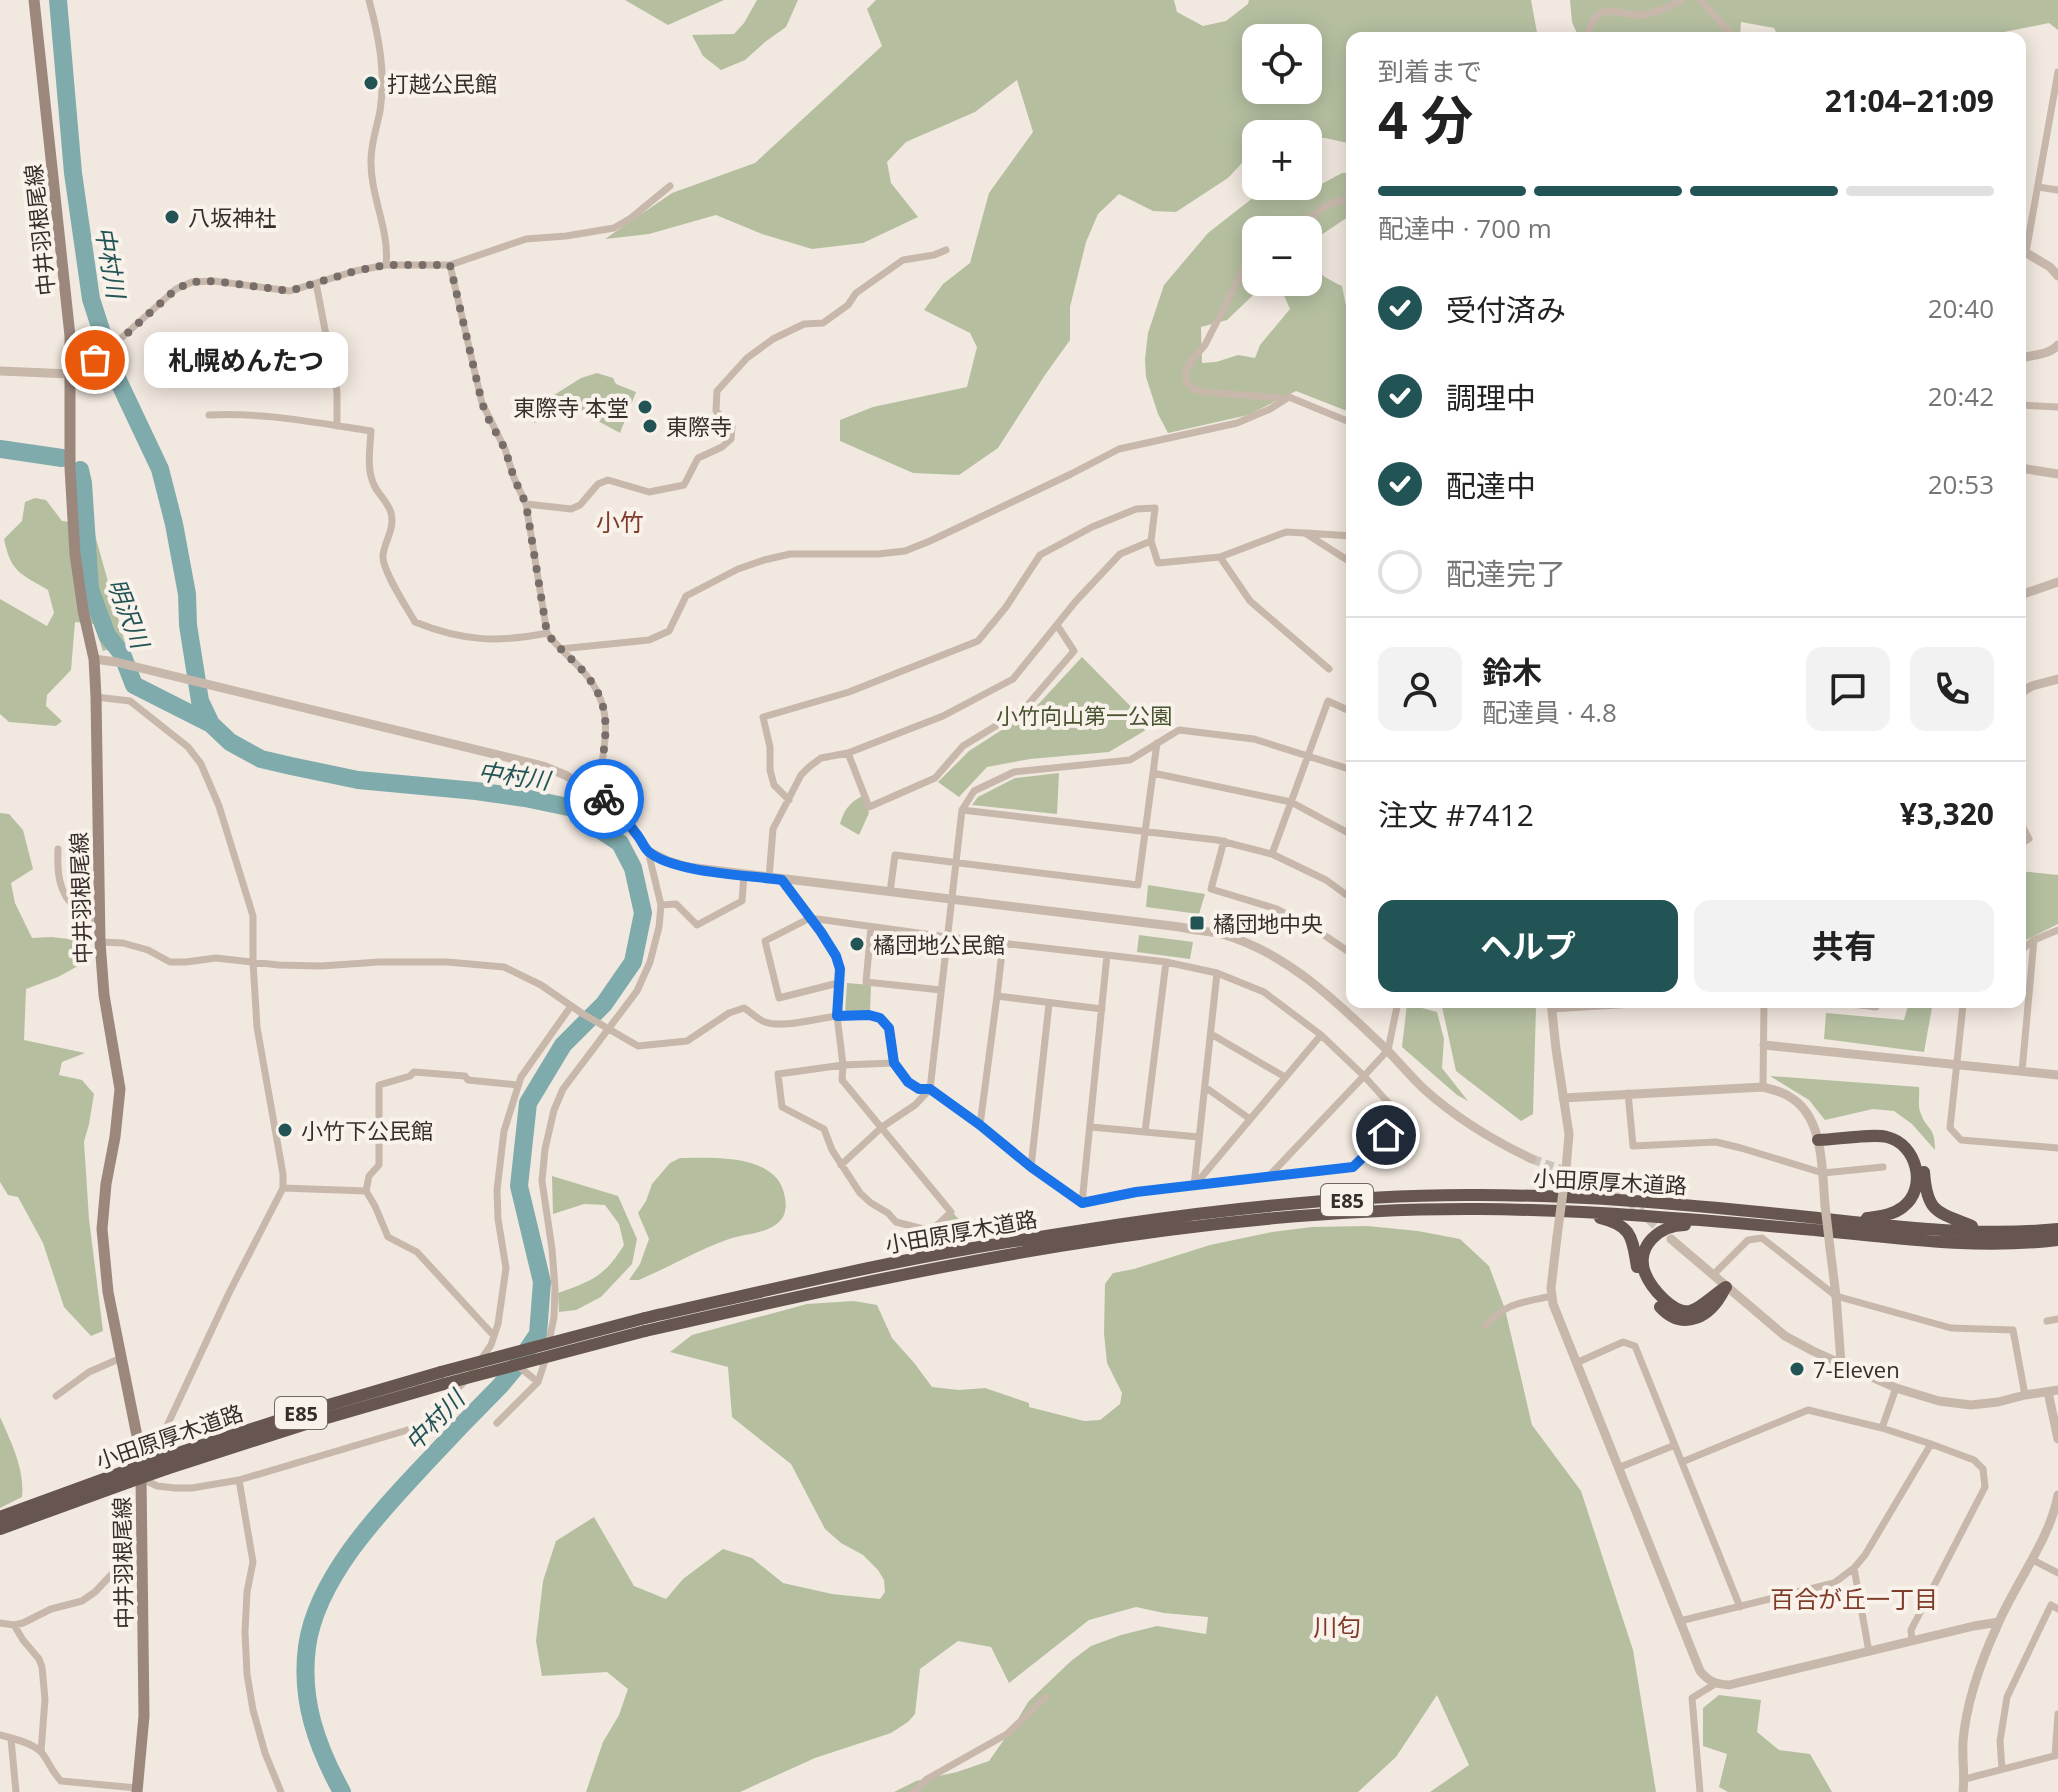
<!DOCTYPE html>
<html lang="ja">
<meta charset="utf-8">
<style>
body{margin:0;font-family:"Open Sans","Noto Sans JP",sans-serif;background:#f2f2f2;color:#222;height:100vh;display:flex;flex-direction:column;font-size:30px;white-space:nowrap}
*{box-sizing:border-box;margin:0}
p{font-size:26px;color:#767676}
.icon{flex:none;width:44px;height:44px;fill:none;stroke:currentColor;stroke-width:2;stroke-linecap:round;stroke-linejoin:round}
.map{position:relative;flex:1;overflow:hidden}
.sheet{position:absolute;left:1346px;top:32px;width:680px;height:976px;display:flex;flex-direction:column;background:#fff;border-radius:16px;box-shadow:0 4px 20px #0003}
.sheet>*{flex:none}
.fabs{position:absolute;left:1242px;top:24px;display:grid;gap:16px}
.fabs a{display:grid;place-items:center;width:80px;height:80px;border-radius:16px;background:#fff;box-shadow:0 4px 20px #0003;font-size:40px}
.pin{position:absolute;display:grid;place-items:center;width:68px;height:68px;color:#fff;margin:-34px;border:4px solid #fff;border-radius:50%;box-shadow:0 2px 8px #0007}
.courier{position:absolute;display:grid;place-items:center;width:80px;height:80px;margin:-40px;border:6px solid #1a73e8;border-radius:50%;background:#fff;color:#222;box-shadow:0 2px 10px #0007}
.bubble{position:absolute;height:56px;border-radius:16px;background:#fff;box-shadow:0 4px 20px #0003;font-size:26px;font-weight:700;line-height:56px;text-align:center}
.summary em{font-style:normal;font-weight:700}
.summary div{display:flex;flex-direction:column-reverse}
.summary{display:flex;align-items:center;justify-content:space-between;height:136px;padding:0 32px}
h1{font-size:52px;font-weight:700;line-height:60px}
.bar{display:grid;grid-template-columns:repeat(4,1fr);gap:12px 8px;align-content:center;height:96px;padding:0 32px}
.bar i{height:10px;border-radius:6px;background:#e0e0e0}
.bar .current{background:#225355}
.bar p{grid-column:span 4}
.line{display:flex;align-items:center;gap:20px;padding:0 32px;border-top:2px solid #e0e0e0}
.line div{flex:1}
.round{display:grid;place-items:center;flex:none;width:84px;height:84px;border-radius:16px;background:#f2f2f2}
ol{padding:0 32px;list-style:none}
li{display:flex;align-items:center;gap:24px;height:88px}
li p{margin-inline-start:auto}
li .icon{padding:8px;border-radius:50%;background:#225355;color:#fff;stroke-width:4}
li:last-child{color:#767676}
li i{width:44px;height:44px;border:4px solid #e0e0e0;border-radius:50%}
.button{display:flex;gap:16px;margin-top:auto;padding:16px 32px}
.button a{flex:1;height:92px;border-radius:16px;background:#225355;color:#fff;font-size:32px;font-weight:700;line-height:92px;text-align:center}
.button a+a{background:#f2f2f2;color:#222}
.map>svg:first-child{display:block}
.green{fill:#b5bfa0;fill-rule:evenodd}
.lines{fill:none;stroke-linecap:round;stroke-linejoin:round}
.river{stroke:#80abac;stroke-width:18}
.tertiary-tunnel{stroke:#ccc3bb;stroke-width:9;stroke-dasharray:9 4.5;stroke-linecap:butt}
.minor{stroke:#c8b8ab;stroke-width:7}
.tertiary{stroke:#c8b8ab;stroke-width:9}
.secondary{stroke:#9c877d;stroke-width:11}
.trunk{stroke:#67564f;stroke-width:12}
.tertiary-bridge{stroke:#c8b8ab;stroke-width:9}
.trunk-bridge{stroke:#67564f;stroke-width:12}
.done{stroke:#786e69;stroke-width:8;stroke-dasharray:0 14.4}
.route{stroke:#1a73e8;stroke-width:10}
.poi-dot{fill:#225355;stroke:#f9f2eb;stroke-width:3}
.labels{text-anchor:middle;dominant-baseline:central;stroke-width:8;stroke-linejoin:round;paint-order:stroke}
.shield{fill:#f9f2eb;stroke:#716864;stroke-width:2}
.shield-label{font-size:20px;font-weight:bold;fill:#372d2a}
.poi-label{font-size:22px;fill:#372d2a;stroke:#f9f2eb;text-anchor:start}
.street-label{font-size:22px;fill:#372d2a;stroke:#f9f2eb}
.park-label{font-size:22px;fill:#47532f;stroke:#f9f2eb}
.water-label{font-size:24px;font-style:italic;fill:#225355;stroke:#f9f2eb}
.neighbourhood-label{font-size:24px;fill:#7f3b29;stroke:#f9f2eb}
</style>
<div class="map">
<svg width="2058" height="1792" viewBox="0 0 2058 1792">
<rect width="100%" height="100%" fill="#f1e8df"/>
<!-- green -->
<path class="green" d="M625,0H724L668,25Z
M757,0H798L786,27L765,42L745,60L721,70L703,56L692,35L734,34L744,23Z
M876,0H1174L1177,12L1203,26L1226,21L1248,4L1249,0H1531L1538,38H1352V144L1325,138H1308V134H1256V148L1228,178L1176,212L1153,211L1119,194L1098,214L1086,242L1070,307V340L1045,375L998,448L959,475L913,473L840,441V420L873,407L967,387L977,347L970,333L924,310L943,284L970,263L989,193L1033,132L1017,80L975,112L906,142L887,162L891,183L918,217L863,243L812,249L762,234L716,215L649,234L605,239L672,193L755,163L882,46L867,9ZM1256,38H1308V90H1256Z
M1570,0H2058V30L2049,23L1974,38H1779L1774,28L1741,22L1740,38H1579L1572,22Z
M1342,173H1352V213L1351,215L1321,235L1313,243C1311,271 1318,274 1342,286L1352,336V413L1296,391L1248,415L1168,433L1158,414L1146,377L1145,359L1148,333L1164,285L1208,233L1268,186H1296L1303,194ZM1256,230H1308V282H1278L1290,309L1260,345L1255,358L1238,355L1216,362L1202,363L1201,327L1227,320L1267,282H1256Z
M597,373L613,378L616,384L636,392L620,433L576,409L534,423L535,407L581,378Z
M35,498L46,500L62,521L92,524L125,643L103,651L94,624L75,622L71,670L47,695L46,706L62,721L56,726L9,722L0,714V599L47,626L54,613L48,590C20,573 11,573 4,539L22,521L25,502Z
M1082,657L1151,727L1109,752L1030,759L987,767L959,797L938,782L969,751L1033,710Z
M1059,773L1057,814L972,805L978,797L1015,778Z
M862,796L869,813L859,835L840,824C844,810 849,803 862,796Z
M0,813L9,814L23,830L33,869L11,883L15,903L32,938L51,937L87,941V961L58,977L26,989L24,1040L85,1053L62,1062L59,1075L82,1080L94,1094L89,1124L84,1142L89,1219L103,1331L91,1336L64,1307L43,1243L18,1197L8,1195L0,1182Z
M2020,871L2058,875V924L2020,943Z
M1148,885L1205,894L1199,914L1146,907Z
M1139,935L1193,942L1190,959L1137,952Z
M847,983L871,985L870,1013L845,1014Z
M1441,1002H1534L1536,1007L1533,1114L1521,1121L1456,1071Z
M1909,1002H1933L1924,1052L1824,1039L1826,1013L1904,1020Z
M1407,1004L1437,1012L1444,1039L1442,1068L1468,1101L1457,1095L1402,1047Z
M1770,1076L1919,1087C1920,1096 1917,1106 1921,1114C1927,1131 1935,1125 1935,1150L1912,1124L1894,1111L1873,1109L1825,1120L1809,1100Z
M680,1158C714,1158 779,1153 785,1198C787,1209 785,1219 775,1225C763,1234 743,1234 729,1239C698,1250 669,1267 639,1280H629L640,1264L649,1239L638,1213L646,1201L652,1184L670,1163Z
M552,1176L618,1196L637,1239L632,1264L601,1297L576,1310L559,1312L558,1293C592,1281 605,1276 624,1245L619,1224L605,1205L584,1204L553,1214Z
M953,1213L972,1233L939,1246L932,1233Z
M1367,1226L1418,1231L1460,1239L1489,1266L1505,1309L1532,1425L1581,1491L1633,1650L1656,1792H1430L1469,1765L1437,1695L1396,1757L1358,1792H894L916,1781L957,1772L989,1761L1015,1724L1028,1702L1071,1661L1091,1646L1121,1635L1157,1626L1206,1634L1208,1617L1164,1613L1136,1607L1089,1620L1009,1683L991,1647L958,1641L920,1669L915,1714L908,1722L891,1733L815,1758L740,1792H586L603,1742L619,1715L628,1689L607,1672L542,1676L536,1641L543,1581L556,1541L594,1517L634,1586L666,1599L683,1579L723,1549L752,1558L783,1583L832,1594L880,1599L885,1592L884,1580L878,1570L863,1555L841,1543L825,1529L791,1464L732,1417L728,1367L670,1352L692,1335L807,1304L854,1301L877,1305L892,1338L915,1364L932,1387L959,1390L985,1388L1029,1403V1407L1084,1421L1100,1420L1120,1404L1122,1393L1107,1363L1104,1333L1105,1284L1113,1273L1134,1269L1210,1245L1272,1232L1312,1227Z
M0,1417C11,1442 25,1469 22,1497L0,1508Z
M1719,1695L1761,1700L1757,1732L1779,1750L1810,1754L1832,1792H1728L1719,1787L1727,1754L1703,1746V1708Z"/>
<g class="lines">
<!-- river -->
<path class="river" d="M58,0L73,173L91,299L116,376L160,469L174,524L187,594L188,625L200,701L211,724L230,742L261,759L291,766L358,780L476,791L525,798L573,808L597,828L620,843L633,868L643,913L633,962L604,1004L563,1045L528,1103L519,1186L542,1282L538,1334L515,1368L500,1386C474,1412 449,1438 424,1465C379,1513 316,1579 307,1647C300,1700 317,1747 342,1792
M0,449L62,458
M80,470L83,483L90,589L107,635L122,654L134,685L211,724"/>
<!-- tertiary-tunnel -->
<path class="tertiary-tunnel" d="M1532,1159L1609,1187
M1629,1201L1665,1234"/>
<!-- minor -->
<path class="minor" d="M369,0C379,37 386,73 380,111C377,127 371,143 371,160C370,196 390,230 386,265
M1700,0L1735,38
M1587,38C1596,0 1611,13 1639,15C1651,15 1672,5 1682,0
M2038,187L2058,190
M1296,230L1325,206L1352,197
M2026,252L2058,72
M1256,256L1244,268L1205,345L1192,360L1185,373L1187,382L1193,389L1205,392L1282,398
M450,265L526,239L566,236L614,228L631,218L670,186
M316,283L337,392V426
M71,374L99,358L176,289L192,282L214,281L290,291L355,271L386,265H450L482,403L505,449L514,478L526,504L547,633C557,647 570,657 582,670C620,712 601,744 599,795
M2020,405L2058,407
M209,415C262,412 318,423 371,431C370,450 366,470 375,487C380,496 388,502 391,513C395,529 385,540 383,555C381,569 407,608 415,622C462,641 498,643 547,633
M526,504L571,509L580,505L598,484L608,480L649,492L684,485L698,458L722,447L731,439L732,426L716,411L717,391L747,358L773,339L804,324L823,323L848,305L856,293L903,260L934,255L946,250
M1306,533L1352,536
M1220,557L1250,601L1329,669
M560,649L649,640L669,631L686,596L738,569L764,560L790,554H878L905,551L930,541L1071,474L1119,449L1237,423L1270,409L1289,397L1352,423
M96,697L130,701L188,747L201,764L219,806L253,916V962L257,1027L283,1174V1188L229,1293L158,1445L140,1461
M848,753L869,807L935,778L963,746L1025,708L1074,651L1057,625
M1352,770L1254,739L1179,730L1130,760L1014,772L974,791L962,810L930,1089C981,1126 1030,1166 1082,1203L1107,955L1166,962L1217,973L1264,992L1321,1035L1364,1076L1388,1050L1398,1002
M1153,773L1157,743
M789,800L774,785L770,770V747L763,717L849,692L978,641L1006,607L1040,555L1092,527L1136,509L1155,508L1151,541
M962,810L1217,840L1272,854L1326,880L1352,899
M2020,822L2029,839L2020,844
M1224,841L1211,889L1277,909L1321,933L1352,954
M58,849C57,871 58,894 77,909C85,914 93,917 99,923
M1272,854L1328,701L1352,712
M769,878L773,829L801,775L809,767L821,758L848,753L943,716L1013,679L1076,601L1120,554L1151,541L1158,563L1220,557L1286,532L1305,533L1352,563
M782,880L821,932L836,956L840,969L837,1016L843,1065L842,1080L951,1212L931,1231L896,1222L888,1213L871,1203L860,1193L832,1150L824,1129L782,1107L778,1074L843,1065L894,1063C905,1077 911,1089 930,1089
M890,892L895,855L1138,885L1153,773L1291,802L1352,835
M661,905L676,904L697,925L742,901L744,875
M871,927L866,982L941,990
M100,942L123,943L148,950L170,962H186L216,958L279,965L321,966L379,962H447L504,967L541,985L583,1014L638,1046L687,1041L729,1013L744,1008C751,1012 758,1020 765,1022C795,1033 869,996 888,1026C893,1035 893,1052 894,1063
M2020,951L2034,940L2058,930
M1217,973L1194,1186L1353,1167L1402,1118L1364,1076L1269,1176
M838,983L779,998L765,941L810,918L947,937L1107,955
M997,996L1003,943
M1837,1002L1876,1007L1878,1002
M1965,1002L1963,1005L1950,1128L1961,1140L2058,1148
M1552,1009L1665,1002
M1211,1034L1285,1077
M2022,1071L2034,940
M1205,1087L1250,1119
M1763,1087L1764,1002
M1628,1093L1633,1146L1716,1142L1741,1148L1823,1173L1883,1167
M980,1125L997,996L1102,1009
M1091,1127L1199,1137
M1145,1132L1166,962
M841,1165L882,1127L915,1105L930,1089
M1031,1167L1049,1004
M283,1188L366,1191L375,1206L388,1237L417,1252L494,1336
M366,1191L369,1176L379,1165V1085L410,1076L414,1072L465,1076L468,1080L518,1085
M1082,1203L1136,1192L1194,1186L1321,1035
M1713,1275L1748,1240L1762,1238L1836,1296L1951,1328L2013,1330L2025,1395
M2047,1321L2058,1319
M1485,1326C1507,1302 1521,1303 1552,1296
M548,1346L554,1317L555,1288L552,1249L542,1181L545,1149L554,1110L563,1089L637,991L650,962L659,927L661,905L648,851
M1576,1363L1623,1342L1635,1346L1740,1607
M518,1366L538,1382
M56,1396L89,1372L121,1358
M497,1423L538,1382L546,1358
M1882,1428L1896,1388
M1618,1468L1675,1445
M141,1478L157,1486L175,1488H192L239,1480L421,1426L468,1378L491,1345L498,1324L506,1268L498,1219L497,1190L504,1131L521,1077L571,1006
M239,1480L253,1562L247,1592L245,1632L247,1674L253,1710L265,1753L281,1792
M2033,1560L2058,1573
M1854,1568L1869,1652
M1680,1621L1834,1583L1854,1568L1865,1555L1931,1444L1882,1428L1808,1410L1682,1462
M0,1623L14,1625L23,1623L51,1609L82,1601L95,1592L111,1575L141,1569
M14,1625L23,1640L39,1659L42,1667L45,1699L41,1752
M1912,1641L1911,1630L1985,1487L1983,1469L1974,1460L1931,1444
M0,1735C12,1738 34,1743 42,1753C49,1762 52,1772 61,1781L137,1788
M11,1739L16,1792
M2055,1756L2058,1714
M2002,1769L2000,1741L2007,1697L2051,1605L2058,1609
M1965,1779L2058,1755
M914,1792L927,1779L1007,1734L1046,1697
M1700,1792L1692,1698L1715,1684"/>
<!-- tertiary -->
<path class="tertiary" d="M2020,249L2050,267L2058,276
M2020,358C2033,355 2049,355 2058,345
M0,371L71,374
M2020,468L2058,474
M2020,595L2058,582
M94,659L116,662L543,766L565,775L599,795L620,813L648,851L668,861L688,867L1180,927C1193,930 1208,931 1222,934C1288,953 1338,1003 1386,1049C1399,1062 1411,1077 1424,1089C1457,1119 1492,1140 1532,1159
M2020,693L2032,686L2058,679
M1551,1002L1556,1049L1569,1134L1566,1169
M1764,1045L2058,1075
M1563,1098L1763,1087C1774,1090 1784,1092 1793,1099C1824,1120 1822,1171 1825,1205
M1609,1187L1620,1193
M1557,1237L1551,1288L1553,1304L1700,1671C1709,1682 1716,1684 1729,1685L1974,1626L1999,1622
M1671,1239L1785,1336L1813,1351L1896,1388L1939,1401L1971,1405L1998,1402L2025,1395L2058,1390
M1830,1248L1836,1296L1841,1363
M2048,1392L2058,1439
M1963,1792C1965,1775 1962,1759 1963,1742C1966,1701 1981,1661 1998,1624C2016,1582 2050,1539 2058,1495"/>
<!-- secondary -->
<path class="secondary" d="M34,0L70,336V468L75,554L83,610L94,659L96,697L100,942L104,995L120,1089L115,1137L106,1184L102,1229L108,1292L138,1441L141,1478L144,1716L137,1792"/>
<!-- trunk -->
<path class="trunk" d="M1818,1140C1836,1140 1872,1133 1887,1137C1917,1144 1928,1188 1903,1207C1893,1215 1880,1216 1867,1218
M1924,1172C1927,1213 1937,1212 1972,1226
M1600,1218C1633,1226 1632,1238 1637,1267
M1685,1225C1660,1225 1635,1246 1645,1273C1651,1288 1673,1314 1690,1311C1700,1309 1716,1293 1726,1287
M1660,1307C1684,1333 1711,1316 1724,1290
M645,1318C752,1294 859,1268 967,1249C1019,1240 1071,1232 1123,1224C1240,1207 1360,1194 1479,1195C1580,1195 1680,1204 1779,1214C1871,1223 1966,1238 2058,1229
M645,1331C917,1269 1200,1207 1479,1209C1592,1210 1703,1220 1815,1230C1895,1238 1978,1250 2058,1240
M163,1458L301,1413L441,1372
M166,1469L306,1424L444,1384
M0,1517L126,1471
M0,1529L129,1482"/>
<!-- tertiary-bridge -->
<path class="tertiary-bridge" d="M1825,1205L1830,1248
M1557,1237L1566,1169"/>
<!-- trunk-bridge -->
<path class="trunk-bridge" d="M441,1372L645,1318
M444,1384L645,1331
M126,1471L163,1458
M129,1482L166,1469"/>
</g>
<g class="lines">
<!-- done -->
<path class="done" d="M95,360L130,331L176,289L192,282L214,281L290,291L355,271L386,265H450L482,403L488,418L505,449L514,478L526,504L547,633C557,647 570,657 582,670C620,712 601,744 599,795L604,799"/>
<!-- route -->
<path class="route" d="M604,799C617,811 628,822 638,836C642,841 644,848 649,852C674,873 749,875 782,880L821,932L836,956L840,969L837,1016L869,1015L880,1018L889,1028L894,1063L908,1082L919,1089H930L980,1125L1031,1167L1082,1203L1136,1192L1353,1167L1386,1135"/>
</g>
<!-- markers -->
<g class="poi-dot">
<circle cx="371" cy="83" r="8"/>
<circle cx="172" cy="217" r="8"/>
<circle cx="645" cy="407" r="8"/>
<circle cx="650" cy="426" r="8"/>
<rect x="1189" y="915" width="16" height="16" rx="4"/>
<circle cx="857" cy="944" r="8"/>
<circle cx="285" cy="1130" r="8"/>
<circle cx="1797" cy="1369" r="8"/>
</g>
<g class="labels">
<!-- shield labels -->
<g class="shield">
<rect x="1321" y="1184" width="52" height="32" rx="6"/>
<rect x="275" y="1397" width="52" height="32" rx="6"/>
</g>
<g class="shield-label">
<text x="1347" y="1200">E85</text>
<text x="301" y="1413">E85</text>
</g>
<!-- poi labels -->
<g class="poi-label">
<text x="387" y="83">打越公民館</text>
<text x="188" y="217">八坂神社</text>
<text x="629" y="407" text-anchor="end">東際寺 本堂</text>
<text x="666" y="426">東際寺</text>
<text x="1213" y="923">橘団地中央</text>
<text x="873" y="944">橘団地公民館</text>
<text x="301" y="1130">小竹下公民館</text>
<text x="1813" y="1369">7-Eleven</text>
</g>
<!-- street labels -->
<g class="street-label">
<text transform="translate(39 230) rotate(-96)">中井羽根尾線</text>
<text transform="translate(80 898) rotate(-92)">中井羽根尾線</text>
<text transform="translate(1610 1181) rotate(3)">小田原厚木道路</text>
<text transform="translate(961 1231) rotate(-10)">小田原厚木道路</text>
<text transform="translate(169 1436) rotate(-19)">小田原厚木道路</text>
<text transform="translate(122 1563) rotate(-91)">中井羽根尾線</text>
</g>
<!-- park labels -->
<g class="park-label">
<text x="1084" y="715">小竹向山第一公園</text>
</g>
<!-- water labels -->
<g class="water-label">
<text transform="translate(111 262) rotate(80)">中村川</text>
<text transform="translate(129 613) rotate(69)">明沢川</text>
<text transform="translate(514 775) rotate(8)">中村川</text>
<text transform="translate(434 1420) rotate(-46)">中村川</text>
</g>
<!-- neighbourhood labels -->
<g class="neighbourhood-label">
<text x="620" y="521">小竹</text>
<text x="1854" y="1598">百合が丘一丁目</text>
<text x="1337" y="1626">川匂</text>
</g>
</g>
</svg>
<div class="fabs">
<a><svg class="icon" aria-label="locate" viewBox="0 0 24 24"><circle cx="12" cy="12" r="6"/><path d="M12 2v4M12 18v4M2 12h4M18 12h4"/></svg></a>
<a>+</a>
<a>−</a>
</div>
<div class="pin" style="left:95px;top:360px;background:#ea580c"><svg class="icon" aria-label="bag" viewBox="0 0 24 24"><path d="M5 8h14l-1 12H6zM9 8a3 3 0 0 1 6 0"/></svg></div>
<div class="pin" style="left:1386px;top:1135px;background:#1f2937"><svg class="icon" aria-label="home" viewBox="0 0 24 24"><path d="M3 11l9-7 9 7M6 9v11h12V9"/></svg></div>
<div class="courier" style="left:604px;top:799px"><svg class="icon" aria-label="bike" viewBox="0 0 24 24"><circle cx="6" cy="16" r="4"/><circle cx="18" cy="16" r="4"/><path d="M6 16l4-8h5l3 8M10 8l3 8H6M13 5h3"/></svg></div>
<div class="bubble" style="left:144px;top:332px;width:204px">札幌めんたつ</div>
<section class="sheet">
<div class="summary"><div><h1>4 分</h1><p>到着まで</p></div><em>21:04–21:09</em></div>
<div class="bar"><i class="current"></i><i class="current"></i><i class="current"></i><i></i><p>配達中 · 700 m</p></div>
<ol>
<li><svg class="icon" aria-label="check" viewBox="0 0 24 24"><path d="M5 12l5 5 9-10"/></svg>受付済み<p>20:40</p></li>
<li><svg class="icon" aria-label="check" viewBox="0 0 24 24"><path d="M5 12l5 5 9-10"/></svg>調理中<p>20:42</p></li>
<li><svg class="icon" aria-label="check" viewBox="0 0 24 24"><path d="M5 12l5 5 9-10"/></svg>配達中<p>20:53</p></li>
<li><i></i>配達完了</li>
</ol>
<div class="line" style="height:144px"><a class="round"><svg class="icon" aria-label="person" viewBox="0 0 24 24"><circle cx="12" cy="8" r="4"/><path d="M4 21q1-7 8-7t8 7"/></svg></a><div><b>鈴木</b><p>配達員 · 4.8</p></div><a class="round"><svg class="icon" aria-label="chat" viewBox="0 0 24 24"><path d="M4 5h16v11H9l-5 4z"/></svg></a><a class="round"><svg class="icon" aria-label="phone" viewBox="0 0 24 24"><path d="M5 4h4l2 5-3 2q2 4 5 5l2-3 5 2v4C11 20 4 13 5 4z"/></svg></a></div>
<div class="line" style="height:104px"><div>注文 #7412</div><b>¥3,320</b></div>
<div class="button"><a>ヘルプ</a><a>共有</a></div>
</section>
</div>
